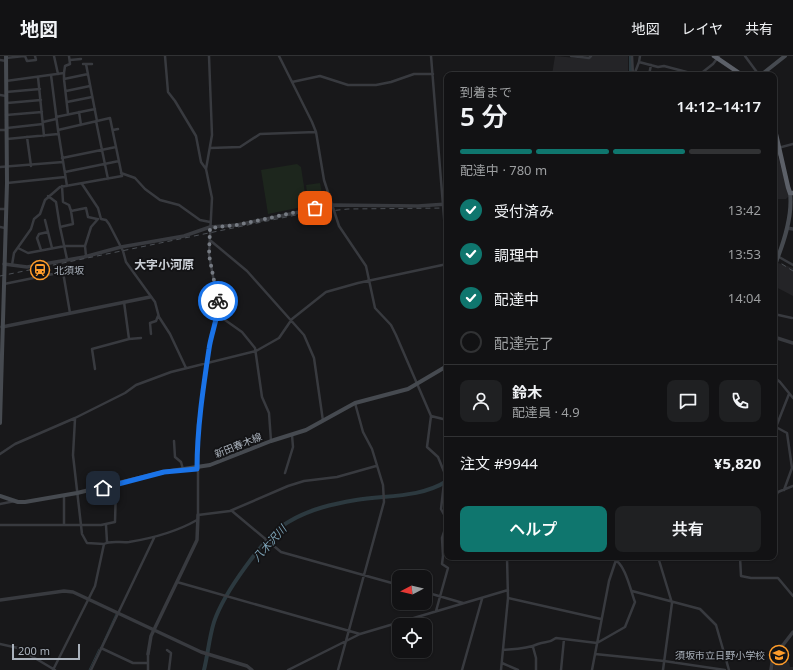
<!DOCTYPE html>
<html lang="ja">
<meta charset="utf-8">
<style>
body{margin:0;font-family:"Noto Sans","Noto Sans JP",sans-serif;background:#1f2022;color:#f1f3f6;height:100vh;display:flex;flex-direction:column;font-size:15px;white-space:nowrap}
*{box-sizing:border-box;margin:0}
p{font-size:13px;color:#9c9ea0}
.icon{flex:none;width:22px;height:22px;fill:none;stroke:currentColor;stroke-width:2;stroke-linecap:round;stroke-linejoin:round}
.map{position:relative;flex:1;overflow:hidden}
.sheet{position:absolute;left:444px;top:16px;width:333px;height:488px;display:flex;flex-direction:column;background:#121214;border-radius:8px;box-shadow:0 1px 3px #0004,0 0 0 1px #313234}
.sheet>*{flex:none}
.needle{width:26px;rotate:263deg}
.tools{position:absolute;left:392px;top:514px;display:grid;gap:8px}
.tools a{display:grid;place-items:center;width:40px;height:40px;border-radius:8px;background:#121214;box-shadow:0 1px 3px #0004,0 0 0 1px #313234;font-size:20px}
.scale{position:absolute;left:12px;bottom:10px;width:68px;box-sizing:border-box;padding-left:4px;border:2px solid #a9b1bb;border-top:0;font-size:11px;line-height:14px;white-space:nowrap;color:#a9b1bb;-webkit-text-stroke:3px #131315;paint-order:stroke}
.pin{position:absolute;display:grid;place-items:center;width:34px;height:34px;color:#fff;margin:-17px;border-radius:8px;box-shadow:0 2px 6px #0006}
.courier{position:absolute;display:grid;place-items:center;width:40px;height:40px;margin:-20px;border:3px solid #1a73e8;border-radius:50%;background:#fff;color:#222;box-shadow:0 1px 5px #0007}
.summary em{font-style:normal;font-weight:600}
.summary div{display:flex;flex-direction:column-reverse}
.summary{display:flex;align-items:center;justify-content:space-between;height:68px;padding:0 16px}
h1{font-size:26px;font-weight:600;line-height:30px}
.bar{display:grid;grid-template-columns:repeat(4,1fr);gap:6px 4px;align-content:center;height:48px;padding:0 16px}
.bar i{height:5px;border-radius:3px;background:#313234}
.bar .active{background:#0f766e}
.bar p{grid-column:span 4}
.line{display:flex;align-items:center;gap:10px;padding:0 16px;border-top:1px solid #313234}
.line div{flex:1}
.round{display:grid;place-items:center;flex:none;width:42px;height:42px;border-radius:8px;background:#1f2022}
ol{padding:0 16px;list-style:none}
li{display:flex;align-items:center;gap:12px;height:44px}
li p{margin-inline-start:auto}
li .icon{padding:4px;border-radius:50%;background:#0f766e;color:#fff;stroke-width:4}
li:last-child{color:#9c9ea0}
li i{width:22px;height:22px;border:2px solid #313234;border-radius:50%}
.primary-button{display:flex;gap:8px;margin-top:auto;padding:8px 16px}
.primary-button a{flex:1;height:46px;border-radius:8px;background:#0f766e;color:#fff;font-size:16px;font-weight:600;line-height:46px;text-align:center}
.primary-button a+a{background:#1f2022;color:#f1f3f6}
header{display:flex;align-items:center;gap:24px;box-sizing:border-box;height:56px;padding:0 20px;background:#121214;border-bottom:1px solid #313234}
header strong{font-size:19px}
nav{display:flex;gap:22px;margin-inline-start:auto;font-size:14px}
.map>svg:first-child{display:block}
.built{fill:#242427}
.green{fill:#1d261d}
.lines{fill:none;stroke-linecap:round;stroke-linejoin:round}
.stream{stroke:#2c393f;stroke-width:1}
.river{stroke:#2c393f;stroke-width:4}
.minor{stroke:#383a3f;stroke-width:2.5}
.tertiary{stroke:#383a3f;stroke-width:3.5}
.secondary{stroke:#464a50;stroke-width:4}
.trunk{stroke:#5c6068;stroke-width:4.5}
.rail{stroke:#4b4f55;stroke-width:1;stroke-dasharray:5 4;stroke-linecap:butt}
.done{stroke:#767b83;stroke-width:4;stroke-dasharray:0 7.2}
.route{stroke:#1a73e8;stroke-width:5}
.labels{text-anchor:middle;dominant-baseline:central;stroke-width:3.5;stroke-linejoin:round;paint-order:stroke}
.poi-label{font-size:10px;fill:#a9b1bb;stroke:#131315;text-anchor:start}
.street-label{font-size:10px;fill:#a9b1bb;stroke:#131315}
.water-label{font-size:11px;font-style:italic;fill:#7ea4b8;stroke:#131315}
.quarter-label{font-size:12px;font-weight:bold;fill:#cacfd6;stroke:#131315}
</style>
<header>
<strong>地図</strong>
<nav><a>地図</a><a>レイヤ</a><a>共有</a></nav>
</header>
<div class="map">
<svg width="793" height="614" viewBox="0 0 793 614">
<rect width="100%" height="100%" fill="#18181a"/>
<!-- built -->
<path class="built" d="M555,0L588,3L592,0H628V19H552Z
M778,100L789,140L786,143H776L774,149V101Z
M778,207L793,212V240L774,230V217Z
M776,593H784V604L789,606L790,611H793V614H773Z"/>
<!-- green -->
<path class="green" d="M297,108L301,111L307,150L268,158L261,114Z
M320,127L324,148L309,150L306,129Z"/>
<g class="lines">
<!-- stream -->
<path class="stream" d="M101,591L116,558
M89,614L99,593"/>
<!-- river -->
<path class="river" d="M631,0V19
M204,614C208,598 209,582 214,566C223,539 264,479 290,465C310,453 333,448 356,444C387,439 420,442 447,425"/>
<!-- minor -->
<path class="minor" d="M25,0L27,5L36,4L35,0
M54,0L58,18
M165,0L168,36L175,45L196,80L201,106L206,113
M209,0L212,79L206,113L212,142L209,199L218,247L209,293L198,369V459L230,455L288,430L304,425L337,421L376,410
M279,0L312,66L316,76L324,124L339,170L366,210L375,252L391,269L396,279L431,360L447,364
M431,0L447,199
M571,0L589,2L591,0
M632,0L633,19
M640,0L639,6L658,11L664,10L698,19
M745,0L759,19
M6,2L24,0
M0,4L6,5
M70,4L81,3
M83,8H92
M86,8L97,65
M64,17L65,10L70,8L69,0
M51,19L58,74L67,130
M634,19L639,6
M649,19L651,9
M682,19L683,15
M699,19L713,8L719,0
M38,21L44,80
M64,23L68,58
M6,25L64,17V23L88,18
M292,26L320,20L348,29H376L391,26L414,18H433
M66,35L90,30
M6,36L40,33
M0,39L6,40
M67,46L92,41
M7,47L41,44
M79,56L81,69
M6,59L42,56
M56,61L95,53
M96,65L108,123
M43,66L56,63
M7,72L43,68
M0,74H7
M113,74L118,73
M27,81L31,110
M7,83L58,78
M210,92L240,91L260,78L316,76
M778,92L793,88
M774,99L780,98
M62,102L116,91
M0,111L63,106
M65,116L119,105
M121,117L135,122L145,133L160,144L179,149L200,164L210,166
M7,127L65,121
M82,128L98,152L101,163L106,164L109,168L123,195L126,206L155,246L159,261L170,278L186,312
M62,130L63,146L69,149L71,155L86,152L88,161L97,163
M48,140L56,146L60,171L73,168L71,155
M0,153H6
M45,164L52,192
M0,171L5,172
M60,171L67,203
M211,185L247,215L304,279L314,302L323,365
M85,190L91,171L98,163
M18,192L28,197L65,190H85L86,200
M41,194L37,182L39,178L48,176
M779,201L793,209
M12,209L14,197L31,173L34,163L40,158L45,144L60,131L122,120L110,62L58,74
M4,228L63,216L70,257
M124,246L129,283L141,282
M218,255L225,264L242,276L255,292L262,341L269,357L271,385
M774,258L792,262
M151,278L150,267L156,265L158,260
M95,313L92,293L129,283
M774,321L780,326L793,342
M431,360L427,391L438,401L445,418L441,453L447,464
M75,363L73,399L82,478L87,487L104,488
M774,370L787,377L792,412L784,434
M776,371L789,338
M174,385L175,401L181,406L183,413
M0,398L15,388L75,362L125,337L136,329L171,316L256,295L279,282L292,263L326,236L358,227L447,208
M285,417L293,391L292,379
M774,444L778,436L793,430
M0,448L15,445
M232,455L281,496L399,529
M0,469H101L115,466L116,429
M64,469V440
M106,469L107,486
M658,501L672,547L663,614
M692,501L694,503L704,501
M740,501L741,520L751,522H778L793,540
M177,526L360,578
M632,535L700,553L716,569L729,614
M425,536L463,547
M508,542L601,563
M436,555L448,512L442,508L443,500L442,482L447,467
M0,588L18,592L55,614
M533,591L536,602V614
M101,592L133,607H148
M167,594L171,597L169,614
M503,594C516,593 527,593 538,588C546,585 548,588 556,582L597,587L625,571L635,546C631,536 625,506 613,503C605,501 596,503 587,501
M595,598L664,605L725,614
M502,607L518,614
M53,614L95,530L104,488C111,484 121,487 129,486C154,482 176,476 197,464
M91,614L154,482
M148,614V598
M288,614L360,578L508,534
M338,614L384,446L383,429L372,393L363,376L355,347
M462,614L482,543
M501,614L508,542L507,501
M561,614L564,583
M592,614L609,525L617,501"/>
<!-- tertiary -->
<path class="tertiary" d="M787,172L793,173
M4,208L27,211L84,201L121,191L184,180L210,171L237,169L333,149L418,150L447,148
M2,271L150,241
M774,281L793,287
M0,544L64,535L73,536L201,596L247,610L252,614
M148,598L151,580L197,484L198,459
M771,614L774,593L783,589L793,576"/>
<!-- secondary -->
<path class="secondary" d="M761,19L785,0
M774,211C783,189 793,161 790,137
M0,367L7,127L6,0
M0,440L18,446H25L77,437L164,416L210,409L271,385L306,374L355,347L408,333L447,310"/>
<!-- trunk -->
<path class="trunk" d="M714,0L742,19
M774,70L788,131L790,137H793"/>
<!-- rail -->
<path class="rail" d="M774,203L793,215
M0,220L301,158L348,153L447,152"/>
</g>
<g class="lines">
<!-- done -->
<path class="done" d="M218,245L209,199L210,172L237,169L315,152"/>
<!-- route -->
<path class="route" d="M103,432L164,416L197,413C197,373 203,333 209,293C211,277 219,261 218,245"/>
</g>
<!-- icons -->
<defs>
<g id="station-ring" transform="scale(1)"><circle r="9.5" fill="#131315" stroke="#ff9d2b" stroke-width="1.5"/><path d="M-3-6H3Q5-6 5-4V2Q5 4 3 4L4.5 6H3L1.5 4h-3L-3 6H-4.5L-3 4Q-5 4-5 2V-4Q-5-6-3-6ZM-3.5-4v3h7v-3ZM-3.5 1v1.5H-2V1ZM2 1v1.5H3.5V1Z" fill="#ff9d2b"/></g>
<g id="school-ring" transform="scale(1)"><circle r="9.5" fill="#131315" stroke="#ff9d2b" stroke-width="1.5"/><path d="M0-5L7-2L0 1L-7-2ZM-4 1L0 2.5L4 1V4Q0 6-4 4Z" fill="#ff9d2b"/></g>
</defs>
<g fill-rule="evenodd">
<use href="#station-ring" x="40" y="214"/>
<use href="#school-ring" x="779" y="599"/>
</g>
<g class="labels">
<!-- poi labels -->
<g class="poi-label">
<text x="54" y="214">北須坂</text>
<text x="765" y="599" text-anchor="end">須坂市立日野小学校</text>
</g>
<!-- street labels -->
<g class="street-label">
<text transform="translate(238 389) rotate(-22)">新田春木線</text>
</g>
<!-- water labels -->
<g class="water-label">
<text transform="translate(269 487) rotate(-48)">八木沢川</text>
</g>
<!-- quarter labels -->
<g class="quarter-label">
<text x="164" y="208">大字小河原</text>
</g>
</g>
</svg>
<div class="tools">
<a><svg class="needle" viewBox="-14 -14 28 28"><path d="M0-13l5 13h-10z" fill="#e53935"/><path d="M0 13l5-13h-10z" fill="#9c9ea0"/></svg></a>
<a><svg class="icon" aria-label="locate" viewBox="0 0 24 24"><circle cx="12" cy="12" r="6"/><path d="M12 2v4M12 18v4M2 12h4M18 12h4"/></svg></a>
</div>
<div class="scale">200 m</div>
<div class="pin" style="left:315px;top:152px;background:#ea580c"><svg class="icon" aria-label="bag" viewBox="0 0 24 24"><path d="M5 8h14l-1 12H6zM9 8a3 3 0 0 1 6 0"/></svg></div>
<div class="pin" style="left:103px;top:432px;background:#1f2937"><svg class="icon" aria-label="home" viewBox="0 0 24 24"><path d="M3 11l9-7 9 7M6 9v11h12V9"/></svg></div>
<div class="courier" style="left:218px;top:245px"><svg class="icon" aria-label="bike" viewBox="0 0 24 24"><circle cx="6" cy="16" r="4"/><circle cx="18" cy="16" r="4"/><path d="M6 16l4-8h5l3 8M10 8l3 8H6M13 5h3"/></svg></div>
<section class="sheet">
<div class="summary"><div><h1>5 分</h1><p>到着まで</p></div><em>14:12–14:17</em></div>
<div class="bar"><i class="active"></i><i class="active"></i><i class="active"></i><i></i><p>配達中 · 780 m</p></div>
<ol>
<li><svg class="icon" aria-label="check" viewBox="0 0 24 24"><path d="M5 12l5 5 9-10"/></svg>受付済み<p>13:42</p></li>
<li><svg class="icon" aria-label="check" viewBox="0 0 24 24"><path d="M5 12l5 5 9-10"/></svg>調理中<p>13:53</p></li>
<li><svg class="icon" aria-label="check" viewBox="0 0 24 24"><path d="M5 12l5 5 9-10"/></svg>配達中<p>14:04</p></li>
<li><i></i>配達完了</li>
</ol>
<div class="line" style="height:72px"><a class="round"><svg class="icon" aria-label="person" viewBox="0 0 24 24"><circle cx="12" cy="8" r="4"/><path d="M4 21q1-7 8-7t8 7"/></svg></a><div><b>鈴木</b><p>配達員 · 4.9</p></div><a class="round"><svg class="icon" aria-label="chat" viewBox="0 0 24 24"><path d="M4 5h16v11H9l-5 4z"/></svg></a><a class="round"><svg class="icon" aria-label="phone" viewBox="0 0 24 24"><path d="M5 4h4l2 5-3 2q2 4 5 5l2-3 5 2v4C11 20 4 13 5 4z"/></svg></a></div>
<div class="line" style="height:52px"><div>注文 #9944</div><b>¥5,820</b></div>
<div class="primary-button"><a>ヘルプ</a><a>共有</a></div>
</section>
</div>
